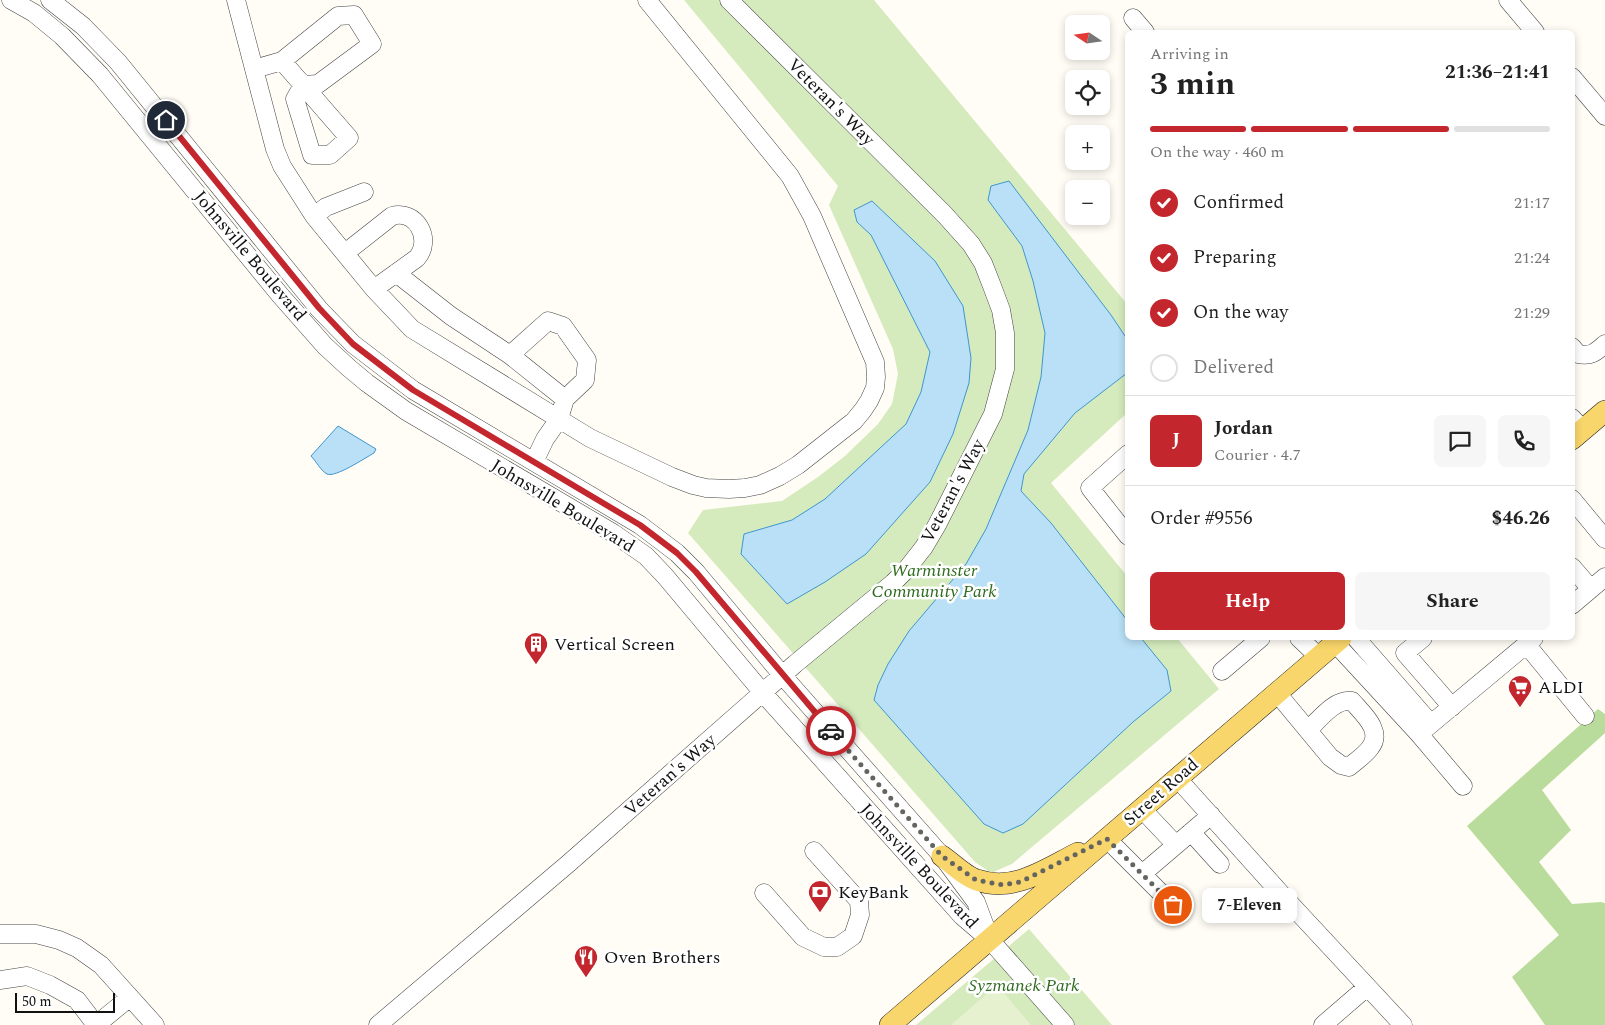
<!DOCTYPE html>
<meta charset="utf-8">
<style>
body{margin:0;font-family:Spectral,serif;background:#f6f6f6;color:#222;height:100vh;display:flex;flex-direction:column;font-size:19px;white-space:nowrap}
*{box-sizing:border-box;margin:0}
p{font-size:16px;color:#767676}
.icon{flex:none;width:28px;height:28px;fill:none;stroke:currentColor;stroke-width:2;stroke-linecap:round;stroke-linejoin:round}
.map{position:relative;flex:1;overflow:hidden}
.drawer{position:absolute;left:1125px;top:30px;width:450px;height:610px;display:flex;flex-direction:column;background:#fff;border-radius:8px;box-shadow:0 2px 8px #0003}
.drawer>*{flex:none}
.needle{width:32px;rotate:283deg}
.buttons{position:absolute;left:1065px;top:15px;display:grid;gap:10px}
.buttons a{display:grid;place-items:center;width:45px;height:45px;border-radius:8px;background:#fff;box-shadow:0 2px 8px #0003;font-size:25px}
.scale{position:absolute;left:15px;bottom:12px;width:100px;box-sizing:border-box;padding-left:5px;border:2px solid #111;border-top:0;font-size:14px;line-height:18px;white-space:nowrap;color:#111;-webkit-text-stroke:4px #fff;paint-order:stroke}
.pin{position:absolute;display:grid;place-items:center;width:42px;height:42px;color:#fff;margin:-21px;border:2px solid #fff;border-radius:50%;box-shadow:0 1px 5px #0007}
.courier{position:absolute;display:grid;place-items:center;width:50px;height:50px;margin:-25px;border:4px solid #c4262e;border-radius:50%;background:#fff;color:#222;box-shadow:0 1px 6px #0007}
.bubble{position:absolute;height:35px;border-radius:8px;background:#fff;box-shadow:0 2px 8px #0003;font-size:16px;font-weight:700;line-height:35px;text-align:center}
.head em{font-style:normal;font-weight:700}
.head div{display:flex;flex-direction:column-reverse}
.head{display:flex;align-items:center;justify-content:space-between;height:85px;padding:0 25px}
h1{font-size:32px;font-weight:700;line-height:38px}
.bar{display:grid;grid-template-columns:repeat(4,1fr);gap:8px 5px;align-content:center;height:60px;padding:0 25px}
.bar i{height:6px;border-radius:4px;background:#e0e0e0}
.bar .selected{background:#c4262e}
.bar p{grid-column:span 4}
.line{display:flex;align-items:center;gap:12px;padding:0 25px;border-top:1px solid #e0e0e0}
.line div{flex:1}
.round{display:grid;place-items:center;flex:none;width:52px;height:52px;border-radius:8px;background:#f6f6f6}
ol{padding:0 25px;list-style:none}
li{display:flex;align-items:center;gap:15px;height:55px}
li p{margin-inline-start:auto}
li .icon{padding:5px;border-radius:50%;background:#c4262e;color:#fff;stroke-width:4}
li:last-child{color:#767676}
li i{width:28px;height:28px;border:2px solid #e0e0e0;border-radius:50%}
.cta{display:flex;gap:10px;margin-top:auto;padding:10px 25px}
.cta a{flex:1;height:58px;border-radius:8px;background:#c4262e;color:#fff;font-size:20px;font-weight:700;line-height:58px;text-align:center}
.cta a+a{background:#f6f6f6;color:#222}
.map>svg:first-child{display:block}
.green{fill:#d5ebbd}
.forest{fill:#b9dc9c}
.pitch{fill:#e6f2cf}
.water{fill:#b9e0f7;stroke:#3f96cf}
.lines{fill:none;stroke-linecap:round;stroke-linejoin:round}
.minor-casing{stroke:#444;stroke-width:19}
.major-casing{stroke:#222;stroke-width:22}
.minor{stroke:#fff;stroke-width:18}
.major{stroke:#f9d66b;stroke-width:21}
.done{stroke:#646461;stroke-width:5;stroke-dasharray:0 9}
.route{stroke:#c4262e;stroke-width:6}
.labels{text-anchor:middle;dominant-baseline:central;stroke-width:5;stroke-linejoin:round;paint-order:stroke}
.street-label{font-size:18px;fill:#111;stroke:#fff}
.park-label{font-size:18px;font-style:italic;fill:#2f6b1f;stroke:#fff}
.poi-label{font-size:18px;fill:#111;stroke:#fff;text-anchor:start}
</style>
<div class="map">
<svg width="1605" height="1025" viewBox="0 0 1605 1025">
<rect width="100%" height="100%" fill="#fffdf5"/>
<!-- green -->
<path class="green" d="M684,0H874L1127,304V413L1051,483L1127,576L1128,638H1177L1219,689L1012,864L991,873L975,862L688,533L703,510L782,501L818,477L845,456L878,424L892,404L898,374L893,349L829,205L838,186Z
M1029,929L1112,1025H916Z"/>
<!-- forest -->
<path class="forest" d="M1598,709L1605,714V733L1542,790L1571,830L1539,862L1572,904L1601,902L1605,903V1025H1545L1512,977L1559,935L1467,826Z"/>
<!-- pitch -->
<path class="pitch" d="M997,985L1031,1025H951Z"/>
<!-- water -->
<path class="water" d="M1009,181L1111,315L1127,339V373L1075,413L1024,474L1021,491L1051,523L1127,620L1128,638H1141L1167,670L1171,691L1133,722L1023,824L1003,833L984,824L874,700L878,685L888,664L909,631L966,564L986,529L1028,430L1041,377L1045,333L1033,281L1022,246L988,200L991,186Z
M872,201L935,261L963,306L971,358L969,383L953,434L930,482L866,554L825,582L787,604L741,554L744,534L792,520L825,499L906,424L921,392L930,352L871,235L857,222L854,210Z
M338,426L376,449L374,453C365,458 335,478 327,474C321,471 316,461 311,456Z"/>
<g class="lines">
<!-- minor casing -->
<g class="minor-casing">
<path id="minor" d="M11,0L34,13L62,36L100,75L280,295L325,346L349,368L367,383L406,411L613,533L646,556L665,576L763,693L962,916L990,940L1065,1025
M50,0L83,26L118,62L319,309L353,344L413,390L640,525L677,553L696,572L783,676L942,856L976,902L989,937
M236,0L275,149L282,166L314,216L374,289L412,329L590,438L672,477L693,485L706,488L729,489L745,488L760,485L780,476L798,465L854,421L863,410L869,401L875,388L876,377L875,362L812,216L790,176L647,0
M1508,0L1535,32
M1133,18L1145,32
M282,61L349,138L330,155H312L295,99L303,85
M254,69L282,61L338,16L354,15L372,44L318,84L303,85
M1572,77L1605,116
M314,216L326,207L364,192
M345,253L392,216C416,209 433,239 417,258L374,289
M396,273L451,316L510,355
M1572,347L1578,354C1591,357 1596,352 1605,344
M1572,418L1583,430
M1128,454L1090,488L1128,536
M534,462L545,439L559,419L565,399L585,380L587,360L563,326L548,321L510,355L565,399
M1572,499L1605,539
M1572,567L1591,589
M1572,605L1605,577
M1299,638L1319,657
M1356,638L1431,724
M1423,638L1405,653L1452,707
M1335,643L1419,734L1463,786
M1526,644L1585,716
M1222,671L1261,638
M1277,693L1330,757L1341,765L1349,767C1356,761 1365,755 1370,748C1384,731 1362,713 1352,701C1334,699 1320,719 1308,730
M1419,734L1534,638
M1177,778L1283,896L1403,1025
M1142,809L1176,845L1142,874
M1191,832L1220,864
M1107,839L1173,905
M1176,845L1211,815
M764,893L803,937L824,947H837L853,936L860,915L859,901L814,851
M0,934H36L59,940L77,948L101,965L155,1025
M0,980L27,976L50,985L77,1000L96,1025
M96,1025L129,998
M378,1025L569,863L795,664L893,583L906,570L924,547L937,525L993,414L1005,369V333L1001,310L992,286L983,263L971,244L945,215L729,0
M1323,1025L1367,987"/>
</g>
<!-- major casing -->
<g class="major-casing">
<path id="major" d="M1572,439L1605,411
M942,856C952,863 966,877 977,880C1014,893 1046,869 1078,853
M890,1025L1341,638"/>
</g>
<!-- minor -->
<use href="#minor" class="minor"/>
<!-- major -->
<use href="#major" class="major"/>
</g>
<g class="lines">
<!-- done -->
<path class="done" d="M831,731L942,856L976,880L1003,885L1020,882L1107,839L1173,905"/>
<!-- route -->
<path class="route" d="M166,120L319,308L353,344L413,390L640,525L677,553L696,572L831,731"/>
</g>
<!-- icons -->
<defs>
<g id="building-pin" transform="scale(1.25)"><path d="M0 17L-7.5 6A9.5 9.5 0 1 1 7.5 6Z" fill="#c4262e" stroke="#fff"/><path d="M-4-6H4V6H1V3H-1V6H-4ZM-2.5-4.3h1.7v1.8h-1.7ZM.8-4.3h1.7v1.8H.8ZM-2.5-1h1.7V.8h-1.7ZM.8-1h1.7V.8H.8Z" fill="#fff"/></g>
<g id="supermarket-pin" transform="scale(1.25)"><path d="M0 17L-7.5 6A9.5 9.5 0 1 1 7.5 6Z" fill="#c4262e" stroke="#fff"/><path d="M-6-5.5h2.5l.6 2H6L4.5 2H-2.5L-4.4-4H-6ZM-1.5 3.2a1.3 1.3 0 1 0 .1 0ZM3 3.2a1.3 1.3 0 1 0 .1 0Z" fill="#fff"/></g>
<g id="bank-pin" transform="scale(1.25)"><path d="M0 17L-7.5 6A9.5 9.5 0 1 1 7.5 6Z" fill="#c4262e" stroke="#fff"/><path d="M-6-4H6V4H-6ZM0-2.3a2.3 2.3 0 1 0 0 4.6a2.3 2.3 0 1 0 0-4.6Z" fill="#fff"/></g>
<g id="restaurant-pin" transform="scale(1.25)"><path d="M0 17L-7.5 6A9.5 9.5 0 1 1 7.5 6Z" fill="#c4262e" stroke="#fff"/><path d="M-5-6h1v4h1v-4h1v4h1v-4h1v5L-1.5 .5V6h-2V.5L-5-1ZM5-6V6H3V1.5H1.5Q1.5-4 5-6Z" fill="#fff"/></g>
</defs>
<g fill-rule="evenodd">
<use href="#building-pin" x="536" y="644"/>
<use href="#supermarket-pin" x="1520" y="687"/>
<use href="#bank-pin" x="820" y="892"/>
<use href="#restaurant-pin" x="586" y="957"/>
</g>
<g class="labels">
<!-- street labels -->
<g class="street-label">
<text transform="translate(831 102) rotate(45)">Veteran's Way</text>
<text transform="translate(250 256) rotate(50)">Johnsville Boulevard</text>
<text transform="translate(953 491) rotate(-62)">Veteran's Way</text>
<text transform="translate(563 506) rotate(31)">Johnsville Boulevard</text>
<text transform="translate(670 775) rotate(-41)">Veteran's Way</text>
<text transform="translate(1161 792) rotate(-41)">Street Road</text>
<text transform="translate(919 866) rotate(47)">Johnsville Boulevard</text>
</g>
<!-- park labels -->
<g class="park-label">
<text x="934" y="570">Warminster<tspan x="934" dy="21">Community Park</tspan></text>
<text x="1024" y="985">Syzmanek Park</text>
</g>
<!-- poi labels -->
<g class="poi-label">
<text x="554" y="644">Vertical Screen</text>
<text x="1538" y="687">ALDI</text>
<text x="838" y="892">KeyBank</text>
<text x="604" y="957">Oven Brothers</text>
</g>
</g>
</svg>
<div class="buttons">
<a><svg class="needle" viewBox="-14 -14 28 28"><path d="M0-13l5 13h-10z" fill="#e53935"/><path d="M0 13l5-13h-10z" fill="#767676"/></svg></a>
<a><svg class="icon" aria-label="locate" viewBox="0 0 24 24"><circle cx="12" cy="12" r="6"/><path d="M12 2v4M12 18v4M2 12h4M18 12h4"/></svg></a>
<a>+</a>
<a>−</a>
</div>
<div class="scale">50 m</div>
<div class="pin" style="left:1173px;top:905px;background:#ea580c"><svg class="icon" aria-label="bag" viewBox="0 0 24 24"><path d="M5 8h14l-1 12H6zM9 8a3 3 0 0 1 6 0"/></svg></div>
<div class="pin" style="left:166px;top:120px;background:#1f2937"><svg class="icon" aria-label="home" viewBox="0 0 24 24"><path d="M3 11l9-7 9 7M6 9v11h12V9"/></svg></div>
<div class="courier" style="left:831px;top:731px"><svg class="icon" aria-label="car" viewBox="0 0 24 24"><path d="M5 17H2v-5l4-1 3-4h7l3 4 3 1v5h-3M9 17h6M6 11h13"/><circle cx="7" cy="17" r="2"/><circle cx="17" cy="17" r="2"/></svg></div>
<div class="bubble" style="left:1202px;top:888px;width:95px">7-Eleven</div>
<section class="drawer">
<div class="head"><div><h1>3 min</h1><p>Arriving in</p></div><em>21:36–21:41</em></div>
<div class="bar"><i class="selected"></i><i class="selected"></i><i class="selected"></i><i></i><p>On the way · 460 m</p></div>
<ol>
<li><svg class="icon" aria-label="check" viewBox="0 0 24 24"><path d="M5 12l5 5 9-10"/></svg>Confirmed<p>21:17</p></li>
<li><svg class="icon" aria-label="check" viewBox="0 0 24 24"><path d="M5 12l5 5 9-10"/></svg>Preparing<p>21:24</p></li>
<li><svg class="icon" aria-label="check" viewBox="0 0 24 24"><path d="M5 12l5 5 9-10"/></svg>On the way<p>21:29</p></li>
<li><i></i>Delivered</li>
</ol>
<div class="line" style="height:90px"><b class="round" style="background:#c4262e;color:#fff">J</b><div><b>Jordan</b><p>Courier · 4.7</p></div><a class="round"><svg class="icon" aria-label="chat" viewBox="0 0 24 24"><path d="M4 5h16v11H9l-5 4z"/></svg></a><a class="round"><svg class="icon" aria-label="phone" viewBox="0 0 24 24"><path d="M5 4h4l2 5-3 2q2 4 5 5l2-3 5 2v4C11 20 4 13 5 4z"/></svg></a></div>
<div class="line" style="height:65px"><div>Order #9556</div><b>$46.26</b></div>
<div class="cta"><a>Help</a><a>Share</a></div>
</section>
</div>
